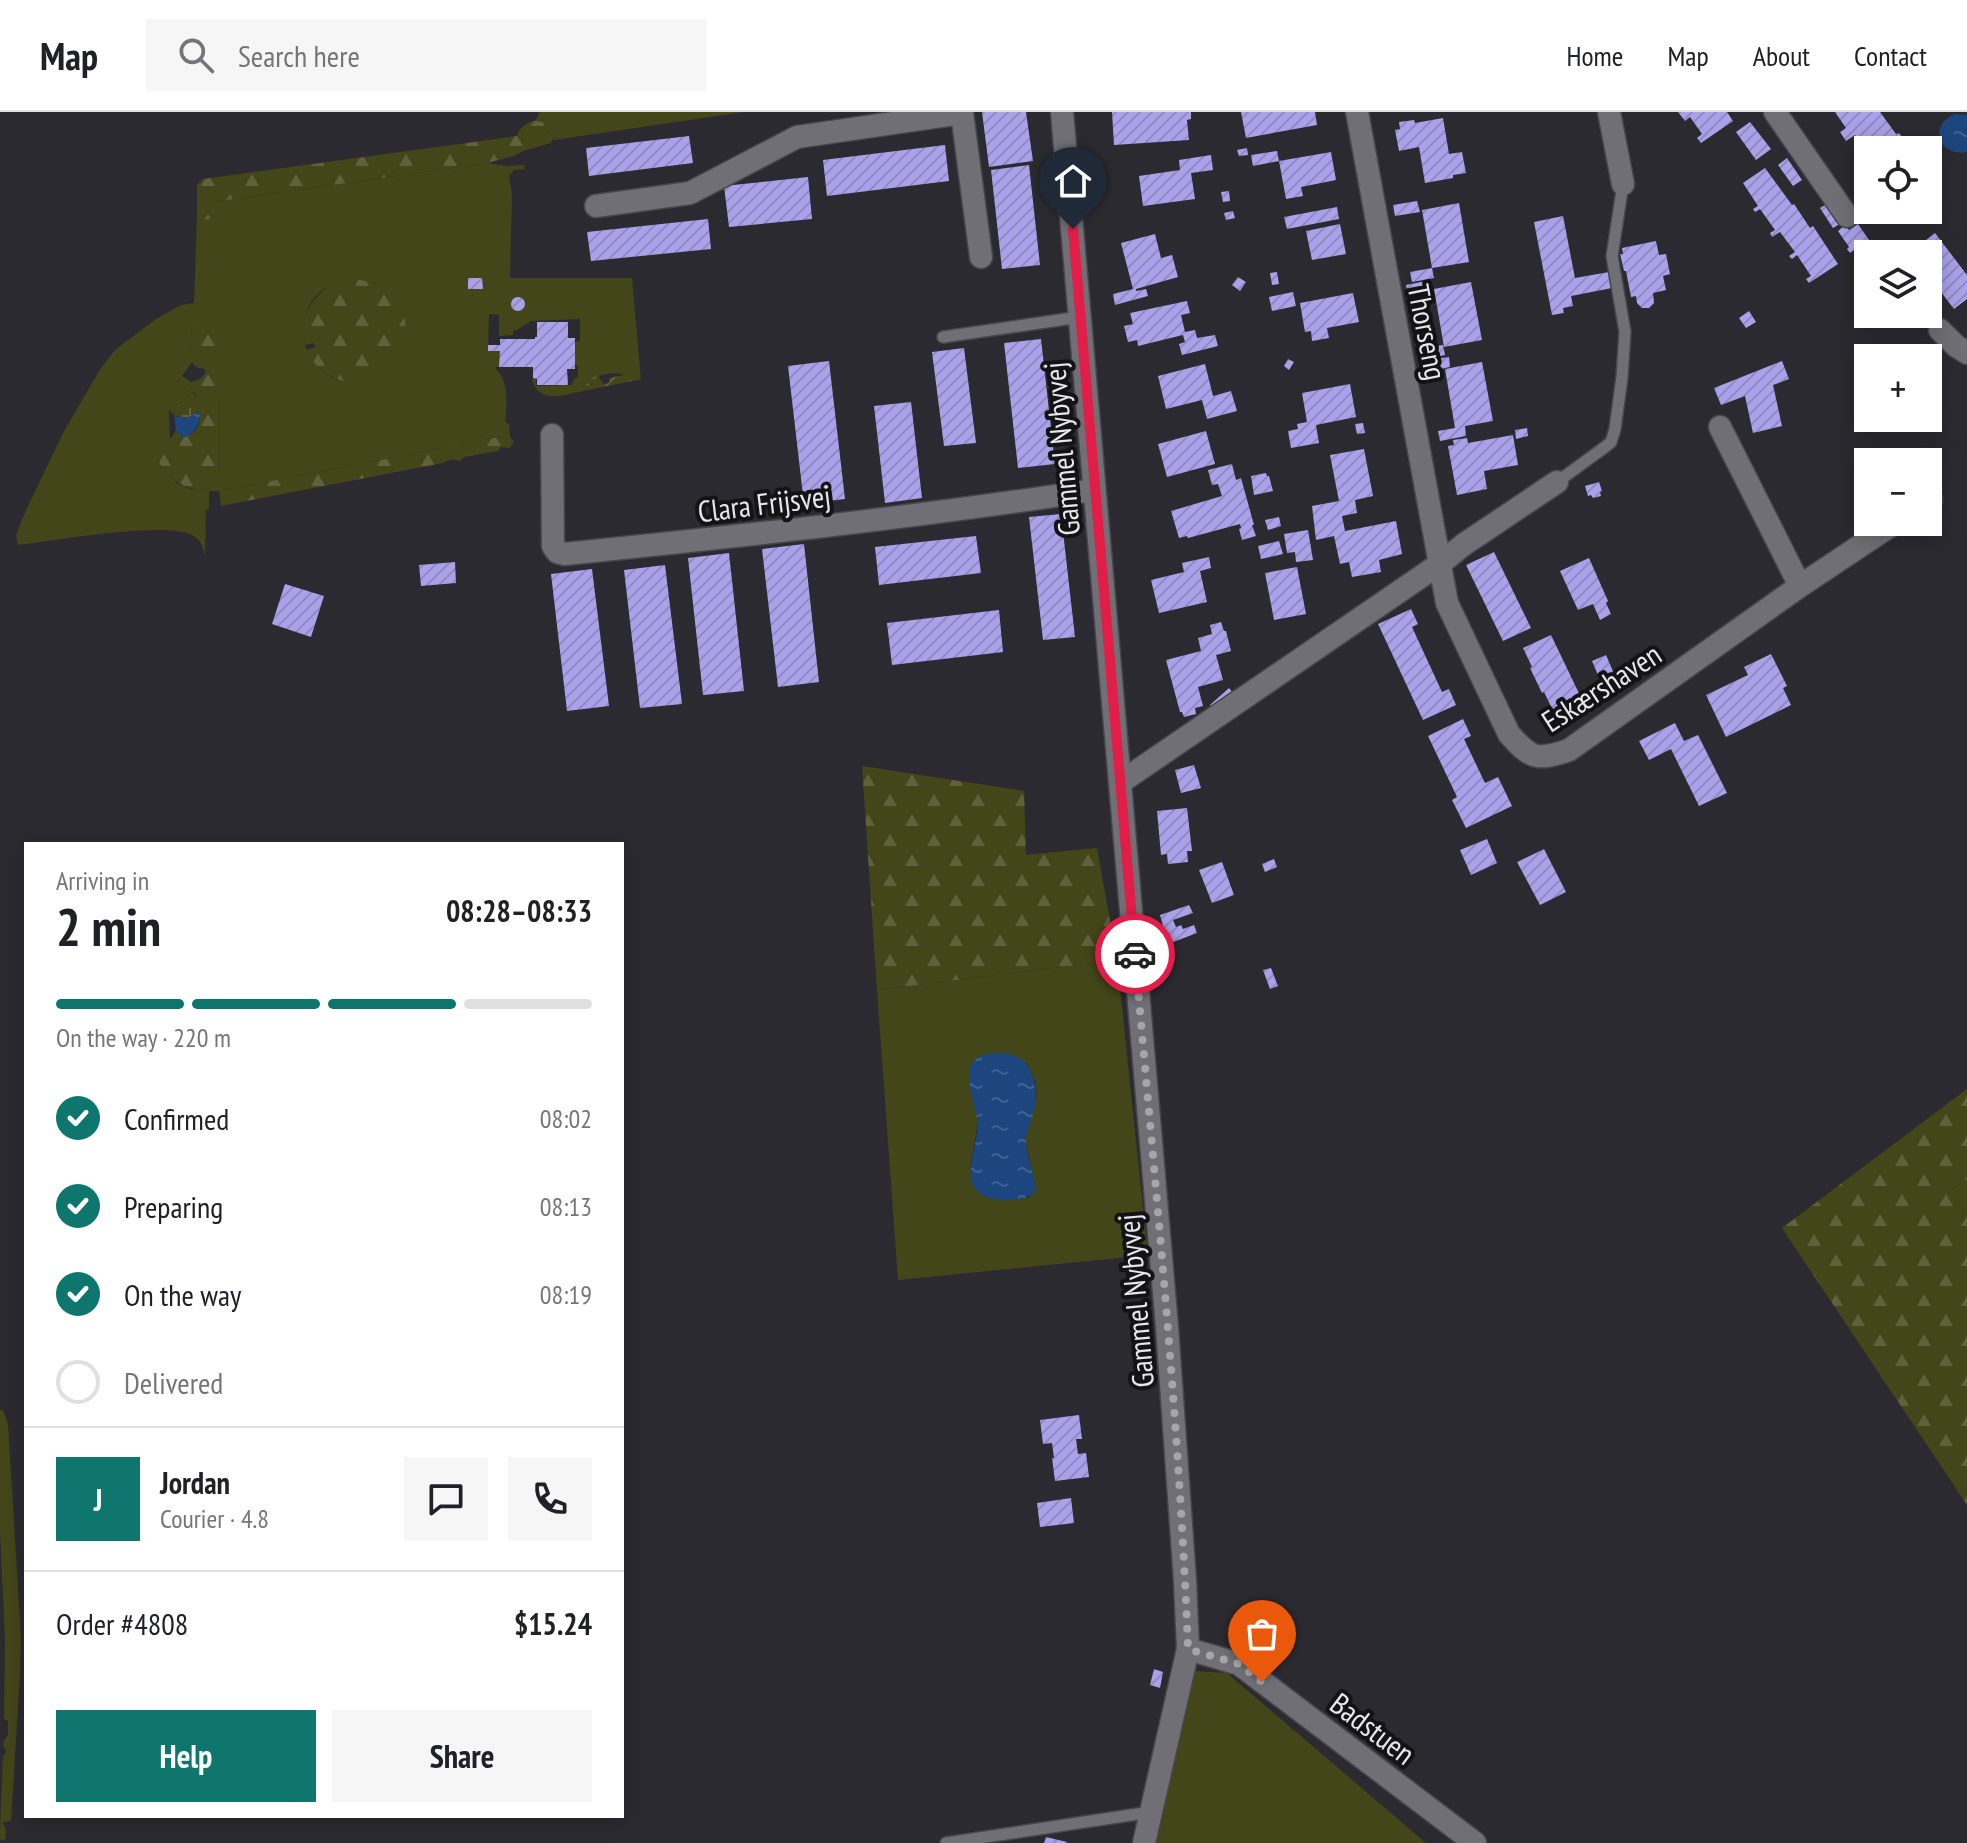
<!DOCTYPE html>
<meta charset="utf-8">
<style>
body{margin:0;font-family:"PT Sans Narrow",sans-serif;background:#f6f6f6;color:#202124;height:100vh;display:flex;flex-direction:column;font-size:30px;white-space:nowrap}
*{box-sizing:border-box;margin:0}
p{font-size:26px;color:#757577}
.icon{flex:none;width:44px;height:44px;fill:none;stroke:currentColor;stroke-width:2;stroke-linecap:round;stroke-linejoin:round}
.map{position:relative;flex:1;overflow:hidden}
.side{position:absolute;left:24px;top:730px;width:600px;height:976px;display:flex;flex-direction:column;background:#fff;border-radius:0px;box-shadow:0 4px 20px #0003}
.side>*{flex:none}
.fabs{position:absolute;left:1854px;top:24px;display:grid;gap:16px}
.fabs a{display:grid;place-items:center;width:88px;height:88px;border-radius:0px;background:#fff;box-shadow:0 4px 20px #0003;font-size:40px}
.pin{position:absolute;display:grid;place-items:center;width:68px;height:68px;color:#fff;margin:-82px -34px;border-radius:50% 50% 50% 0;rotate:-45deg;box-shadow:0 0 8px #0007}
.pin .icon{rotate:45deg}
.courier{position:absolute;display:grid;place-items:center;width:80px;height:80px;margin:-40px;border:6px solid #e11d48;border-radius:50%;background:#fff;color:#222;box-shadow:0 2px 10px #0007}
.headline em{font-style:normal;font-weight:700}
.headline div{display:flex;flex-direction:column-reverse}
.headline{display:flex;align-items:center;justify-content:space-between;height:136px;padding:0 32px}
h1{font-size:52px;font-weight:700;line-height:60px}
.bar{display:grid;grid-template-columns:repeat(4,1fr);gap:12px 8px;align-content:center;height:96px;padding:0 32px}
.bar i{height:10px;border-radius:6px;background:#e0e0e0}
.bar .active{background:#0f766e}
.bar p{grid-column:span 4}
.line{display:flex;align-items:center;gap:20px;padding:0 32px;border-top:2px solid #e0e0e0}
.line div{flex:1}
.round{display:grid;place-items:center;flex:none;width:84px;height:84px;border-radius:0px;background:#f6f6f6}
ol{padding:0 32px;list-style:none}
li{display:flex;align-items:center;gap:24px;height:88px}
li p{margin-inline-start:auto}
li .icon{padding:8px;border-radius:50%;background:#0f766e;color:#fff;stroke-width:4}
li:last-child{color:#757577}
li i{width:44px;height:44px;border:4px solid #e0e0e0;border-radius:50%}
.button{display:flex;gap:16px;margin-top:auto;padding:16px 32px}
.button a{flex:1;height:92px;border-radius:0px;background:#0f766e;color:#fff;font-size:32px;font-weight:700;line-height:92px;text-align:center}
.button a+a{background:#f6f6f6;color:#202124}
header{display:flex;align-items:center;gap:48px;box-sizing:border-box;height:112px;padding:0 40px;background:#fff;border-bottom:2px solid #e0e0e0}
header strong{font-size:38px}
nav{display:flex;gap:44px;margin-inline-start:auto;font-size:28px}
.search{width:560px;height:72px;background:#f6f6f6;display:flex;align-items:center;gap:20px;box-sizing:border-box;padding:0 28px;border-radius:0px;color:#757577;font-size:30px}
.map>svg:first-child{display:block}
.green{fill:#434619;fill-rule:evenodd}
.forest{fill:url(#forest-firs)}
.wetland{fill:url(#wetland-marsh)}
.garden{fill:url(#garden-furrows)}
.water{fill:url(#water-ripples)}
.building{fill:url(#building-hatch)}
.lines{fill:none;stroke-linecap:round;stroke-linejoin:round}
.service-casing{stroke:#46464b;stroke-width:14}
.minor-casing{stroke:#46464b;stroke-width:25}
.service{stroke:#6f6f75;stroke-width:11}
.minor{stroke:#6f6f75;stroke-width:22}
.done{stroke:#a6a6aa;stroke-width:8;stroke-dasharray:0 14.4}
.route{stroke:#e11d48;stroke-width:10}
.labels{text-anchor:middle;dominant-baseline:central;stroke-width:8;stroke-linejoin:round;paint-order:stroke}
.street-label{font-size:30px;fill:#e8e8ec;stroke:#131316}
</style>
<header>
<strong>Map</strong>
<div class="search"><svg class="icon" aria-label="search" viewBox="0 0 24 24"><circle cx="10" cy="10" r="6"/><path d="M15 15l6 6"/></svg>Search here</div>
<nav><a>Home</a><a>Map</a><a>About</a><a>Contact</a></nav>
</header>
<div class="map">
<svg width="1967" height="1731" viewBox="0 0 1967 1731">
<defs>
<pattern id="forest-firs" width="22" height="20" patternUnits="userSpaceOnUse" patternTransform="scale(2)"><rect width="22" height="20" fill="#434619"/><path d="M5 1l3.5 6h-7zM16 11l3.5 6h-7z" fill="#5e613b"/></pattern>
<pattern id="wetland-marsh" width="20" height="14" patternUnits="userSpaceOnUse" patternTransform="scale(2)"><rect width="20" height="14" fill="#434619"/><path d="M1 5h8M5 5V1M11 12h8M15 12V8" fill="none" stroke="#5e613b"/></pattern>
<pattern id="garden-furrows" width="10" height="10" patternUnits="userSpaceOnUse" patternTransform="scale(2)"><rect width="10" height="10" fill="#434619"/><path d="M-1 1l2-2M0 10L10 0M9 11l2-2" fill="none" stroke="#5e613b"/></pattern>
<pattern id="water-ripples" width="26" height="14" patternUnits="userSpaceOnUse" patternTransform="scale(2)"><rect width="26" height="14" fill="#1d467e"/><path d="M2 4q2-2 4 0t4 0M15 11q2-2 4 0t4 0" fill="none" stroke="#3e6190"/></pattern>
<pattern id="building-hatch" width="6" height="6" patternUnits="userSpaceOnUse" patternTransform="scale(2)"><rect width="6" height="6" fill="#aba1ea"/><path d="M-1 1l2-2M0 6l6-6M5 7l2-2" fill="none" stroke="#928ac1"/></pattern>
</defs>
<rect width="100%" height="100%" fill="#2b2a30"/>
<!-- green -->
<path class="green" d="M539,0H744L554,28V20L545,19L544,14L535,9L539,3Z
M487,51L508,54L524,53L525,57L514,58L509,64L512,82L510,166H632L641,268L632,269C623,257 606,262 593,265L595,271L586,273L588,278C568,282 538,294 532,267H536V274L572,273L574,267L578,265V254L575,253V230L580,229V207L531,209L517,218L513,219V223L499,224V203L489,202L488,239H500V254L496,255V257C509,269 507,294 505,310L509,312L510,323L219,379L220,262L215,199L194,196C193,214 188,233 192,250L177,271L184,276L189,275V279L179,283L174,303L169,298L170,328L161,340L160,354L177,371L190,377L209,379V397L206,398L205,444C203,435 201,428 192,423C164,409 54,429 18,433L16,423L26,398L64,319L101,256L115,238L156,207L181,193L194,191L197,104L202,109L212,95L214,90ZM373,171C389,179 397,188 404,204L367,269C343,272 327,268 313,248C310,243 306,238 305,232C304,226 305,219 305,213C305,199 311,185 325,177C335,171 360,172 373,171Z
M1117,848L1148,1143L898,1168L877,878ZM1026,950L1035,968L1037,983L1025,1028L1035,1072L1029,1086L1002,1088L985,1085L970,1055L978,1011Z
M1967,1067V1105L1949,1079Z
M0,1298H3L8,1312L21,1525L20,1563L11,1709L2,1710L6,1717L5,1729L0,1727V1718L3,1643H5L6,1638L3,1634L4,1628L8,1623V1609L4,1607L5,1528L0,1417Z
M1192,1559L1227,1561L1426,1731H1150Z"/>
<!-- forest -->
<path class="forest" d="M535,9L544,10V16L548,20H554V25L551,31L523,39L514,44L487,51L214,90L211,106L202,109L197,104V73L203,67L517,24C520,16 526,10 535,9Z
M350,167C432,171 417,278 349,270C328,267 316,256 306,238L315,235L314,231L305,233C298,200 317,174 350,167Z
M203,194L208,198L216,199L220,262L219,379L510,323L512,328L514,329L510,336L501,335L498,339L464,345L460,349C455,347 448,347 443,351L221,394L219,379C197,379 182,377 167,361C162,356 158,352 159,344C161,334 172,327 176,318L181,324C206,324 200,298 196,282L189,279V276L180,275L177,271L182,264L191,270L200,267L205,262V257C200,256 196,256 193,252C187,244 193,208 194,196Z
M862,654L1024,679L1026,743L1097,736L1117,848L877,878Z
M1967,977V1067L1949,1079L1967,1105V1393L1782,1116Z"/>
<!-- wetland -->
<path class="wetland" d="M189,279C199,284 199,289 200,299C192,305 183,310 174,303L179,283Z"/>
<!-- garden -->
<path class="garden" d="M624,263L630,265L632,269L588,278L586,272L595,271L592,265L600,264L599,266L604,272L609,271V266Z"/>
<!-- water -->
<path class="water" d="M1955,2L1967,3V40C1938,45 1928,13 1955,2Z
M200,299C200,311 197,319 186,325L181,324L176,318L174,303L178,306L182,304L185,307Z
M1005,941C1017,944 1024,947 1030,958C1040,978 1036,992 1030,1012C1028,1018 1025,1025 1026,1031C1027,1047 1036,1063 1035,1080C1027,1088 1012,1089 1000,1088C953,1083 976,1043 978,1013C978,995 953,949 987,942C993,941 999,941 1005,941Z"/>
<!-- building -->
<path class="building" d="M982,0H1026L1033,49L989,55Z
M1112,0H1191V7L1187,8L1189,28L1114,33Z
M1241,0H1315L1317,13L1246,26Z
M1678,0H1727L1733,9L1701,31L1697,26L1702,22L1690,5L1685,9Z
M1835,0H1880L1896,22L1899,21L1911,38H1868V42L1855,23L1846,29L1840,20L1846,16Z
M1443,6L1449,42L1462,40L1466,61L1453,63V66L1425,71L1419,35L1399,39L1395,18L1400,17L1399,10L1414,8L1415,11Z
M1750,10L1771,37L1756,48L1736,20Z
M689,24L693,51L589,64L586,36Z
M945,33L949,69L827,84L823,48Z
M1247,36L1248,43L1239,44L1237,38Z
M1277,39L1279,49L1253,54L1251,43Z
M1331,40L1336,68L1301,75L1303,84L1286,87L1279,49Z
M1211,43L1213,58L1191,61L1195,87L1143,94L1139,64L1180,58L1179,48Z
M1787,46L1802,68L1793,74L1778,53Z
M1029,53L1040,153L1002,157L991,58Z
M1765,56L1792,93L1794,92L1810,116L1813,114L1838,152L1809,171L1806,167L1811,164L1797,143L1792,147L1789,144L1795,140L1780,120L1772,125L1770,121L1775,118L1760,97L1755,100L1753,97L1758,94L1743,71Z
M808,65L812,107L729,115L724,74Z
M1928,68L1938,83L1928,90Z
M1229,79L1230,89L1223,90L1221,80Z
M1417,89L1420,100L1395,104L1393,93Z
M1830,90L1843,110L1833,116L1820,96Z
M1459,91L1469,150L1432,156L1434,166L1412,170L1410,160L1432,156L1422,98Z
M1337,95L1339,107L1287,117L1284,105Z
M1233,99L1235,106L1226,108L1224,101Z
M1563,104L1575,166L1609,160L1612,176L1571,184L1573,194L1563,196L1564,201L1552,203L1534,110Z
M708,107L711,137L591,149L587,120Z
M1340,112L1346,142L1312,148L1306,119Z
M1858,112L1869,128L1850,141L1847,137L1849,135L1838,119L1845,113L1849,118Z
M1935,121L1967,163V187L1954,197L1928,163V142H1912L1911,140Z
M1155,122L1161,146L1172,143L1178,165L1136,177V179L1146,177L1148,184L1115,193L1113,182L1133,177L1121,131Z
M1656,129L1659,143L1666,142L1670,162L1663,164L1666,178L1653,181L1654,191L1649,196H1642L1637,191L1636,184L1631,185L1626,159H1624L1620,142H1623L1622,136Z
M1277,160L1279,172L1272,173L1270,161Z
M1238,165L1246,170L1240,179L1232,173Z
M468,166H482L483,177H468Z
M1431,168L1433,179L1408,184L1406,173Z
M1471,170L1482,228L1444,235L1434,177Z
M1293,180L1296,194L1272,199L1269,185Z
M1353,181L1359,210L1327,216L1329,226L1312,229L1311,219L1305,220L1300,191Z
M511 192a7 7 0 1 1 14 0a7 7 0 1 1-14 0Z
M1187,189L1190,201L1181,203L1185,220L1195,218L1197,226L1215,223L1218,234L1182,243L1179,232L1185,230L1183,223L1138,234L1137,228L1128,230L1124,214L1133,212L1130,201Z
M1749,199L1756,210L1746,216L1739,206Z
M537,210H568V226H575V257H567L568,273H537V267L533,266V255H499L500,239H488V233H500V227H535V225H537Z
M1041,227L1055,352L1018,356L1004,231Z
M1443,233L1445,243L1420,248L1418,237Z
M964,236L976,331L944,334L932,240Z
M1449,245L1450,255L1422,261L1420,249Z
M1288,247L1294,250L1289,258L1284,254Z
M829,249L845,387L804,392L788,254Z
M1782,249L1789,267L1773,273L1782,314L1753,321L1745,284L1721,293L1714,276Z
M1482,250L1493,309L1465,314L1466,324L1440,329L1438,319L1455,316L1445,257Z
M1205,252L1213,284L1231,279L1237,299L1207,307L1202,288L1166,297L1158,264Z
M1350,272L1356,305L1316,313L1319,331L1291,336L1288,319L1298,317L1297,312L1307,310L1302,281Z
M911,290L922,386L885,391L874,294Z
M1363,311L1365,321L1357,322L1355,312Z
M1527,316L1528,324L1516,327L1515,318Z
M1206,319L1215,352L1167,365L1158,332Z
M1513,323L1518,353L1484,359L1487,377L1457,383L1448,334L1454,333L1453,328L1467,326L1468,331Z
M1364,337L1373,384L1355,388L1357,401L1342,404L1345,419L1396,409L1402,442L1379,448L1381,460L1352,465L1349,450L1340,452L1334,424L1316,428L1312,394L1339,389L1330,343Z
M1232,352L1236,368L1241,366L1254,413H1252L1256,424L1242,428L1239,417L1241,416L1240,412L1188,426L1187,424L1179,426L1171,399L1222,384L1218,372L1212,373L1208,358Z
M1266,361L1267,364H1269L1273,379L1254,383L1251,364Z
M1599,370L1602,379L1600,380L1601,384L1593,386L1591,383L1588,384L1585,374Z
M1061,402L1075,525L1043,528L1029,405Z
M1279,405L1281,414L1268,418L1265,408Z
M1308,418L1313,448L1296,450L1295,440L1287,441L1284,422Z
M976,424L981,461L879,473L875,435Z
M1279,429L1283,442L1261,447L1258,434Z
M804,432L819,570L778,575L762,437Z
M1494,440L1531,516L1503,529L1466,453Z
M729,441L744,579L703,583L688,446Z
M1209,445L1211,456L1200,459L1207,490L1159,501L1151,468L1184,460L1182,451Z
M1589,446L1608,489L1606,491L1611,502L1600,508L1593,492L1578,498L1560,459Z
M455,450L456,471L421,474L419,453Z
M665,453L682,592L640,596L624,458Z
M1297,455L1306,502L1274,508L1265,461Z
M592,457L609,594L567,599L551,462Z
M285,472L324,484L311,525L272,512Z
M1411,497L1418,512L1412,515L1442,580L1449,577L1456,593L1423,608L1378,512Z
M999,498L1003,540L892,553L887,511Z
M1221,510L1224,519H1226L1231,539L1216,543L1223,568L1198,575L1203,594L1195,596L1196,602L1184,605L1182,600H1180L1166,548L1201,539L1198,526L1212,522L1210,513Z
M1551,523L1587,598L1559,611L1544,580L1542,581L1530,556L1532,555L1523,536Z
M1771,542L1787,574L1783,576L1791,593L1726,625L1706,583L1748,563L1744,555Z
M1606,543L1618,571L1604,577L1592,549Z
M1229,576L1234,582L1215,599L1210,593Z
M1463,607L1471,624L1464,627L1485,671L1498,665L1512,694L1466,716L1452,688L1457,685L1428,624Z
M1675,611L1684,629L1698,623L1727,681L1699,694L1671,637L1649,648L1639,629Z
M1194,653L1201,676L1181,681L1175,658Z
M1187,696L1192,739H1187L1188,750L1168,752L1167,742L1161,743L1157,699Z
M1487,727L1497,751L1471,763L1460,738Z
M1544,737L1566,780L1540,793L1517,750Z
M1274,747L1277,755L1265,760L1262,752Z
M1222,750L1234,783L1212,791L1199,758Z
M1189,793L1193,801L1173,808L1176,815L1181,813L1183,817L1194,813L1197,821L1168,832L1160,803Z
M1166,835L1168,861L1156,862L1155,836Z
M1271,856L1278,874L1270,877L1263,858Z
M1079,1303L1082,1327H1076L1078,1342L1086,1341L1089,1365L1055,1369L1052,1346H1054L1052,1331L1043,1332L1040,1308Z
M1071,1386L1074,1411L1040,1415L1037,1391Z
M1154,1557L1163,1560L1160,1576L1150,1573Z
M1046,1725L1067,1730V1731H1044Z"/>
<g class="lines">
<!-- service casing -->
<g class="service-casing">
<path id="service" d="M943,225L1080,205
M1557,370L1605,335L1611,330L1615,317L1622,265L1625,220L1612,144L1623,72
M946,1731L1151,1700"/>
</g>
<!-- minor casing -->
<g class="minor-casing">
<path id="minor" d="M1062,0L1167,1215L1185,1469L1188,1537L1144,1731
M1357,0L1447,491L1509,622C1531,647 1537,649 1569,638L1800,474L1896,410
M1609,0L1623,72
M1775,0L1847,104
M596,94L690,81L797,25L962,1L981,145
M1940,218L1956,234L1967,241
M1720,315L1800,474
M552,323L553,434L557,440L565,442C742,424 919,405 1094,378
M1928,389L1931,387
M1121,670L1441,451L1463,433L1557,370
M1188,1537L1239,1552L1475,1731"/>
</g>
<!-- service -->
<use href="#service" class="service"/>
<!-- minor -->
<use href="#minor" class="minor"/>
</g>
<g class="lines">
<!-- done -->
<path class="done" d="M1135,842C1155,1073 1179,1305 1188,1537L1239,1552L1262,1570"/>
<!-- route -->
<path class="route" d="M1073,117L1135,842"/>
</g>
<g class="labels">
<!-- street labels -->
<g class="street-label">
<text transform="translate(1428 220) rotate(79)">Thorseng</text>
<text transform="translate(1061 337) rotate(-95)">Gammel Nybyvej</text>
<text transform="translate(764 391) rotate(-7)">Clara Frijsvej</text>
<text transform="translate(1601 575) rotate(-33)">Eskærshaven</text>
<text transform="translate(1135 1189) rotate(-95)">Gammel Nybyvej</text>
<text transform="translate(1373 1616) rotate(37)">Badstuen</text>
</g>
</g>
</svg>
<div class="fabs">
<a><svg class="icon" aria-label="locate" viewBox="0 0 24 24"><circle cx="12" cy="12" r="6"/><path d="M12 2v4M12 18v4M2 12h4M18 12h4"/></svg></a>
<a><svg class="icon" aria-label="layers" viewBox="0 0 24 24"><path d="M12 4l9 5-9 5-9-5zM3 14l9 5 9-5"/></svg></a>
<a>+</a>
<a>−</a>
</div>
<div class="pin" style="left:1262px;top:1570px;background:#ea580c"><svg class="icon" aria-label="bag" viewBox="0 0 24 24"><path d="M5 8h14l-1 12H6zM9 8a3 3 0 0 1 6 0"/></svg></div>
<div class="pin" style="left:1073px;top:117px;background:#1f2937"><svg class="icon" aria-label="home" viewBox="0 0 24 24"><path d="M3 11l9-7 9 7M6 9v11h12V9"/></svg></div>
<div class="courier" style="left:1135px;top:842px"><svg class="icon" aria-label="car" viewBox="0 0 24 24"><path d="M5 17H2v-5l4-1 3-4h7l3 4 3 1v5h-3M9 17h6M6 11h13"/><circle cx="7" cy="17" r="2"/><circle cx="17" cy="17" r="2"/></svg></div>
<section class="side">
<div class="headline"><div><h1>2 min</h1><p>Arriving in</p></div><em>08:28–08:33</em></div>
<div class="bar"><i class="active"></i><i class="active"></i><i class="active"></i><i></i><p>On the way · 220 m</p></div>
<ol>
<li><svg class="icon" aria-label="check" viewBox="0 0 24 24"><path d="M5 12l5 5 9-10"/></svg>Confirmed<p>08:02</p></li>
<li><svg class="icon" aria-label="check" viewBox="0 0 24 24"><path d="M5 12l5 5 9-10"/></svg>Preparing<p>08:13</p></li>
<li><svg class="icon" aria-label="check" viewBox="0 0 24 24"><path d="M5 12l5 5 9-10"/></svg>On the way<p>08:19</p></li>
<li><i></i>Delivered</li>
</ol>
<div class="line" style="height:144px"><b class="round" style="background:#0f766e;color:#fff">J</b><div><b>Jordan</b><p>Courier · 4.8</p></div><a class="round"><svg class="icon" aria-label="chat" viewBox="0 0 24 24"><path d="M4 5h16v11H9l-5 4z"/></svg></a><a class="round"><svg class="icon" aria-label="phone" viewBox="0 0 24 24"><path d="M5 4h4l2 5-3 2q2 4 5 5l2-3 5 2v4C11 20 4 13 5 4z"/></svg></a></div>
<div class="line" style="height:104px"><div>Order #4808</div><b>$15.24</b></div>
<div class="button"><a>Help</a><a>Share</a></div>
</section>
</div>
